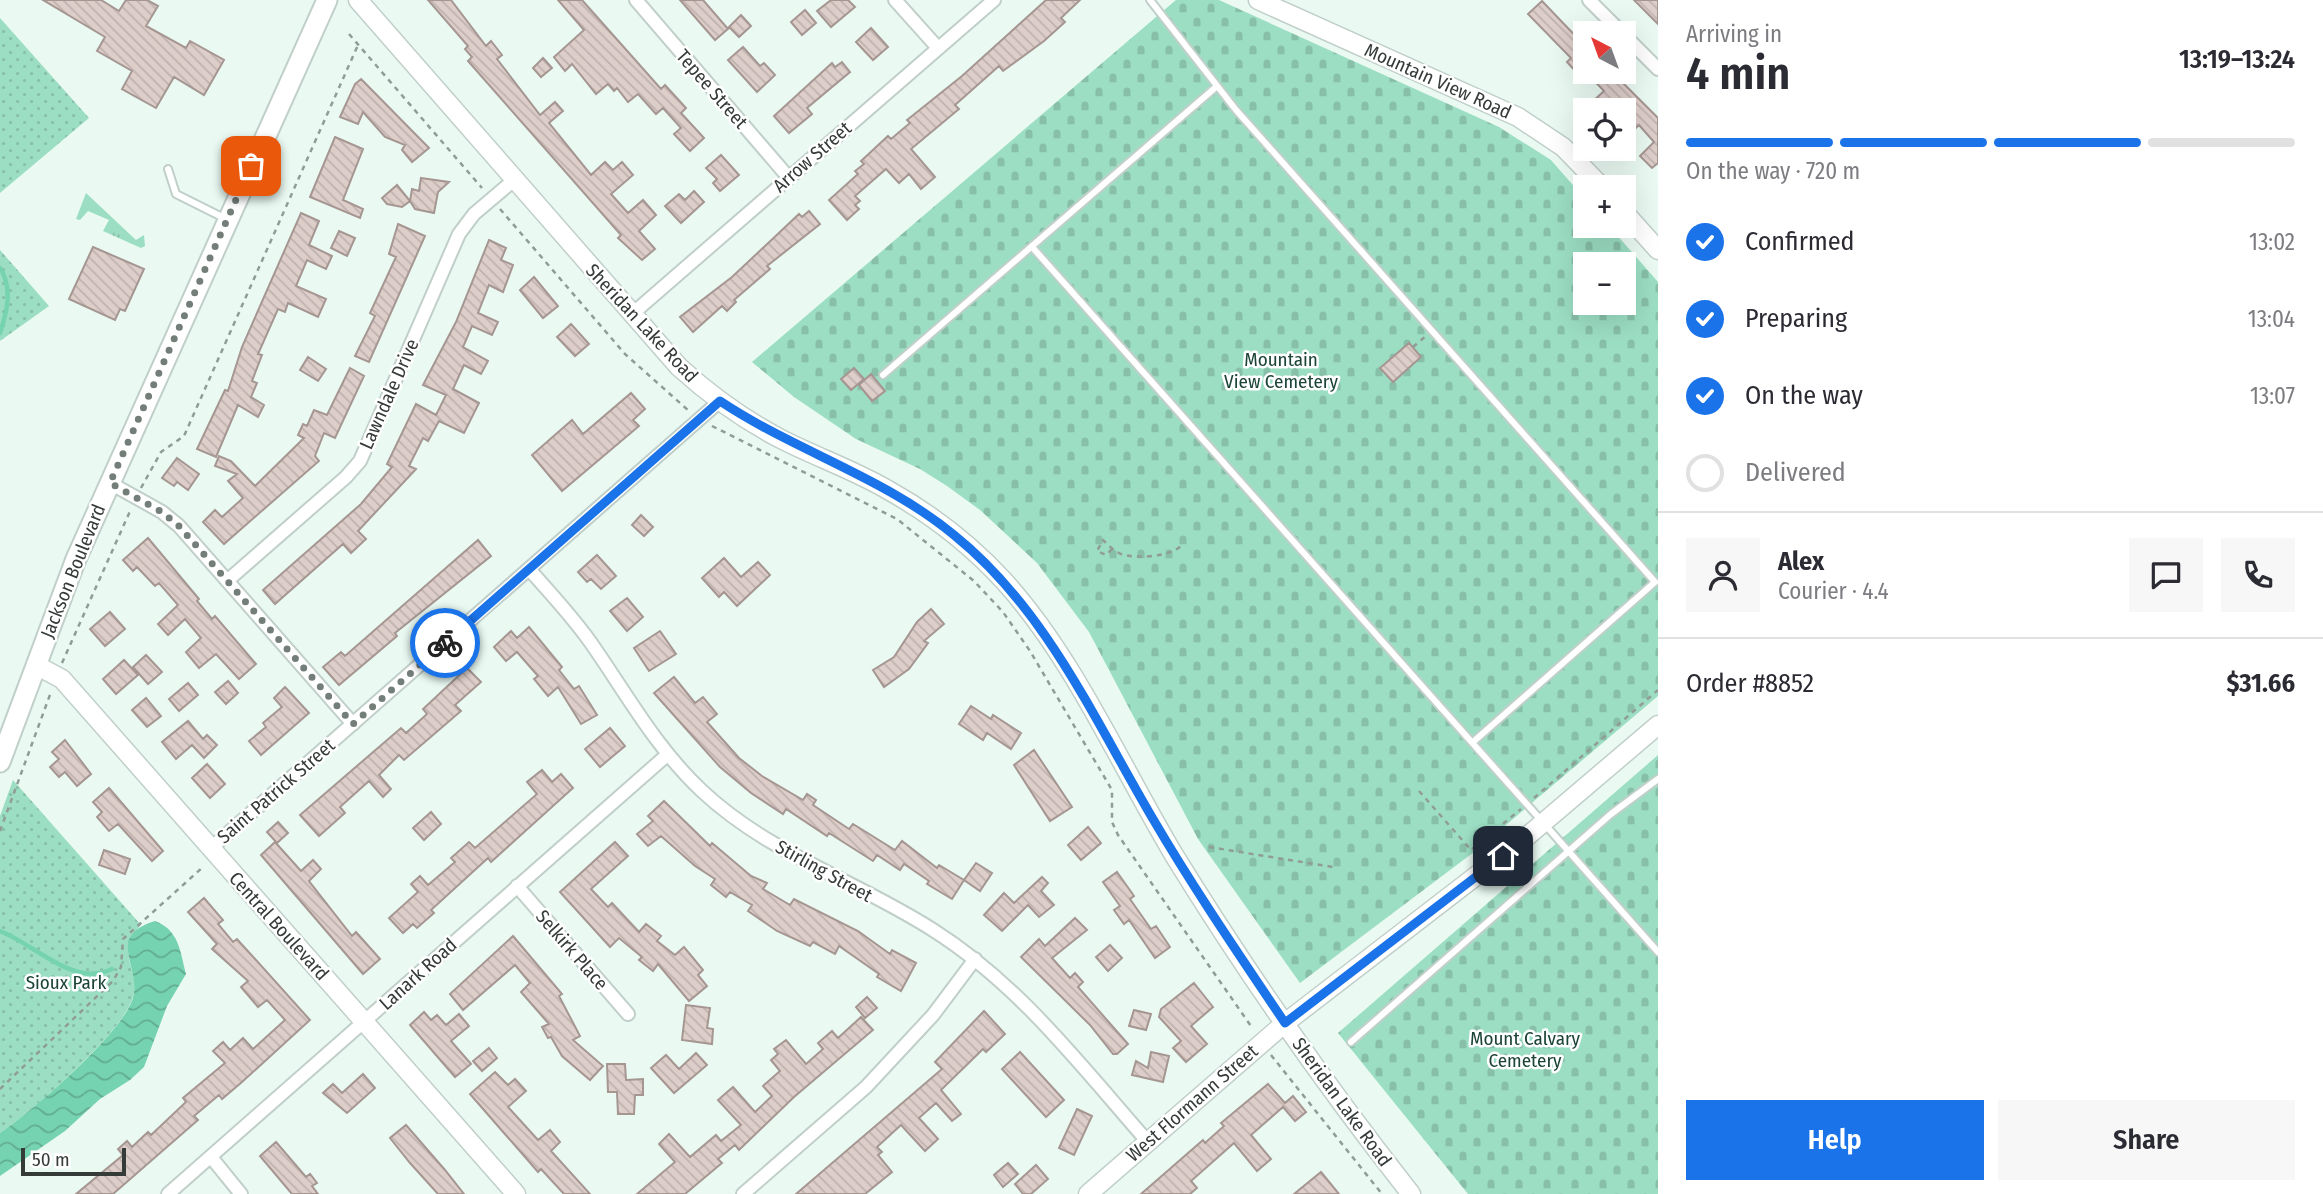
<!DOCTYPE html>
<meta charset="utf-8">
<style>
body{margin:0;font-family:"Fira Sans Condensed",sans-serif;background:#f7f7f7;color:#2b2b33;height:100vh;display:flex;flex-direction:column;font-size:26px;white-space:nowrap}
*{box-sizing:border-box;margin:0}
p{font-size:23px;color:#7c7c81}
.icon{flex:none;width:38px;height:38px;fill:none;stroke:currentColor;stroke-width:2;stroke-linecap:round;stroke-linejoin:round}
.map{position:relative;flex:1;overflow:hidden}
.side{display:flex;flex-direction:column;background:#fff;width:665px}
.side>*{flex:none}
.needle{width:46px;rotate:319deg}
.controls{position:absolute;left:1573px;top:21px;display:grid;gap:14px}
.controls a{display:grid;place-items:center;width:63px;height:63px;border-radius:0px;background:#fff;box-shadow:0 7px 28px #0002;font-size:35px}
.scale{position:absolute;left:21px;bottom:18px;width:105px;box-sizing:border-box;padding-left:7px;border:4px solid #353b38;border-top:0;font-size:19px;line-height:24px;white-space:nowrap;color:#353b38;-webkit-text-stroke:5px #fff;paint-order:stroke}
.pin{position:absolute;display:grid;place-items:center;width:60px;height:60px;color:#fff;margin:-30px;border-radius:14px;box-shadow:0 4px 10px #0006}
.courier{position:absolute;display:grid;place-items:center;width:70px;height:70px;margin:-35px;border:5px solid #1a73e8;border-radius:50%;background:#fff;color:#222;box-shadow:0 2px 9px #0007}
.headline em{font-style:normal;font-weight:600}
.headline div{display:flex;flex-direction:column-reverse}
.headline{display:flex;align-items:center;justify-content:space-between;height:119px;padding:0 28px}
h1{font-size:46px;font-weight:600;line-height:52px}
.bar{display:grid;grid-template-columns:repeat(4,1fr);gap:10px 7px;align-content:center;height:84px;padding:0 28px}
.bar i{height:9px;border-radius:5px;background:#e1e1e2}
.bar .active{background:#1a73e8}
.bar p{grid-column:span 4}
.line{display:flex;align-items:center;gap:18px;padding:0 28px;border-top:2px solid #e1e1e2}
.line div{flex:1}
.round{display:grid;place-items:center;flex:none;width:74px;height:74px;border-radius:0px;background:#f7f7f7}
ol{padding:0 28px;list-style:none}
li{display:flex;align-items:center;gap:21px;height:77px}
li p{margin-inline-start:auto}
li .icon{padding:7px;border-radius:50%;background:#1a73e8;color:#fff;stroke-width:4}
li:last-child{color:#7c7c81}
li i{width:38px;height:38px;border:4px solid #e1e1e2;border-radius:50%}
.cta{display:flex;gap:14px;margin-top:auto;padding:14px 28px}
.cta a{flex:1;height:80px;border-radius:0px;background:#1a73e8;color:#fff;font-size:28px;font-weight:600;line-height:80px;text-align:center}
.cta a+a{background:#f7f7f7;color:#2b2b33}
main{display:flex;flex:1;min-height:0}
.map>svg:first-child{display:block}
.grass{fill:url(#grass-tufts)}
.cemetery{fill:url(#cemetery-stones);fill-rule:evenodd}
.park{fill:url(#park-dots)}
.water{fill:url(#water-waves)}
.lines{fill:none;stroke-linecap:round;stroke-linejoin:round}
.stream{stroke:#76d3b1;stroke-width:4.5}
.building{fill:url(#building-back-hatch);stroke:#a59692;stroke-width:2}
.lane-casing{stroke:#c0cfc9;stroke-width:10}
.street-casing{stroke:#c0cfc9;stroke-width:16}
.secondary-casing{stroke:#c0cfc9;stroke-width:21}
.primary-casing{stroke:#c0cfc9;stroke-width:23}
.path{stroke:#919c97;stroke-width:2.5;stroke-dasharray:5 5;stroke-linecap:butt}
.lane{stroke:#fff;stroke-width:6}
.street{stroke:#fff;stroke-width:12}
.secondary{stroke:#fff;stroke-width:18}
.primary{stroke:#fff;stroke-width:19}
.done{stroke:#747e79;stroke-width:7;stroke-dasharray:0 12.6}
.route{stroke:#1a73e8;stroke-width:9}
.labels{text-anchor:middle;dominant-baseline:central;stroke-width:5;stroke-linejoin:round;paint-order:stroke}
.street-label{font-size:19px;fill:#353b38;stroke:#fff}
.park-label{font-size:19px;fill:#1b4436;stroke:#fff}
</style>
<main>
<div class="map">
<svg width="1658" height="1194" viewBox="0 0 1658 1194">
<defs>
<pattern id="grass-tufts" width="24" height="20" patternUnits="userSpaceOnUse" patternTransform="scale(1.75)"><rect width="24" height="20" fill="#9cdec4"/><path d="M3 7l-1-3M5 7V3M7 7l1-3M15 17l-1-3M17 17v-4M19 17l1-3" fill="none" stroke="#87bfa9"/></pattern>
<pattern id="cemetery-stones" width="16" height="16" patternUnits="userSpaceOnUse" patternTransform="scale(1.75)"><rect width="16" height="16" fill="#9cdec4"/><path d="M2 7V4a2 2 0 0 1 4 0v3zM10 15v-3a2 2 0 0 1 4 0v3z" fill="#87bfa9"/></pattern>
<pattern id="park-dots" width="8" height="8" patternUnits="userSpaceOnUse" patternTransform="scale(1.75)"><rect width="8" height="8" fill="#9cdec4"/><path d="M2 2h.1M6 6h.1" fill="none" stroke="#87bfa9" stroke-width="1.8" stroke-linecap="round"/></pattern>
<pattern id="water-waves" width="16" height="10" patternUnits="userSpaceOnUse" patternTransform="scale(1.75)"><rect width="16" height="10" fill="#76d3b1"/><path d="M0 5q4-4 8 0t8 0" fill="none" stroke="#62ac91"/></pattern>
<pattern id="building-back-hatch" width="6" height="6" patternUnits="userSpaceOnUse" patternTransform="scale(1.75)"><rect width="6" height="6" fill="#dececa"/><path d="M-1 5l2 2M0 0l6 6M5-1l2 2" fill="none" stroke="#bfb2ae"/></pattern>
</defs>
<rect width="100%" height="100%" fill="#eafaf3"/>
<!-- grass -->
<path class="grass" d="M86,193L136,240L144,235L145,246L141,248L103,231L109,220L88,211L80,220L76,219Z"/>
<!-- cemetery -->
<path class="cemetery" d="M1176,0H1219L1499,127L1551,160L1585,199L1586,226H1609L1658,282V696L1474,852L1300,983L1198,839L1089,632L1037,563L980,510L947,486L920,469L856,439L794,397L752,362ZM1586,264H1624V303H1586Z
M1658,755V1194H1468L1338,1033Z"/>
<!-- park -->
<path class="park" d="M0,18L89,118L0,193Z
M0,250L49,306L0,341Z
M13,780L141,925C112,955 143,969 132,1000C119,1035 33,1111 0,1133V816Z"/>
<!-- water -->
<path class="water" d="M155,921C179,930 180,951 186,974L167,1006L144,1067L130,1080L100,1099L65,1131L0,1176V1133C33,1111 118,1036 132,1001C144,968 103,937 155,921Z"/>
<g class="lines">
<!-- stream -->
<path class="stream" d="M0,268C13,288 7,312 0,333
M0,931C35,944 73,988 112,969"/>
</g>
<!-- building -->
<path class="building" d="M43,0H101L119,11L126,0H147L158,6L146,26L186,48L190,41L224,60L204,95L174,77L156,108L122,89L132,71L97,51L105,37Z
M428,0H451L486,46L491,41L502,55L497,59L540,115L555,102L563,111L549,123L591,175L605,162L613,170L622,162L633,175L611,194L628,213L643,200L656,215L639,231L655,249L642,260L618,238L621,235L468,61L472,57L465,49L468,46Z
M558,0H582L661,89L665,85L686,108L681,113L704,138L690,151L674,134L681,128L663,108L656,114L638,94L628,102L617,88L614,91L608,84L596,94L572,64L565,71L554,57L584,30Z
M680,0H703L728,29L715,40Z
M831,0H848L855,7L831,27L817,11Z
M1046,0H1080L1061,18L1065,22L1044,41L1003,71L999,66L955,105L959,109L911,149L935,177L921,189L909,174L899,183L886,169L855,196L860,201L855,205L859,209L847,220L829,200L858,174L855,171L864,164L861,161L888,136L891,139L910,123L907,120L962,76Z
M1634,0H1658V24Z
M1542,1L1586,47V64L1576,72L1567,62L1571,58L1528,14Z
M805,10L816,23L802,35L791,22Z
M741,15L751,26L739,37L729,27Z
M871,28L888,47L873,60L856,42Z
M743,47L760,66L764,63L775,75L757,92L728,60Z
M543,58L552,68L541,77L533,68Z
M842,62L850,72L807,108L812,114L789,133L774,116L832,63L835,67Z
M1586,72H1612L1658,118V163L1652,168L1640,156L1654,142L1639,125L1624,139V110H1599L1592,102L1604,91Z
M361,79L429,148L412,162L402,150L405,145L385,137L363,112L358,124L340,117L355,84Z
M335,137L363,149L343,200L363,209L360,218L310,197Z
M721,155L739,175L720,191L713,183L717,179L706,168Z
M421,178L449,182L438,192L434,213L415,209L410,201L412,189L419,191Z
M397,185L410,201L402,207L387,204L382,198Z
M694,191L704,202L681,223L665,206L679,194L685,200Z
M809,211L820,224L767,266L770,269L734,300L736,302L727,311L722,306L693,332L680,317L732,277L799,214L802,217Z
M301,213L319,221L309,245L332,256L326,269L307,260L296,286L326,299L318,317L288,303L285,312L278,309L258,354L262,355L252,381L257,383L251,397L264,405L258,417L238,405L216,457L197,449L225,390L228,391L242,347Z
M398,224L425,236L369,362L355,356L375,316L370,313L396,257L389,254Z
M339,231L355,238L347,256L331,248Z
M489,240L506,248L501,260L513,265L503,292L489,285L478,313L498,322L492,335L472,326L463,347L488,361L481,374L464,365L453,389L479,403L464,433L439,421L428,441L423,438L409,466L416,469L358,531L366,539L351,553L343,544L275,604L263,590L361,504L392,467L387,464L416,404L436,415L446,395L423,385L456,322Z
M93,247L144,269L125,311L120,309L115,320L69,299Z
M534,277L558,306L543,318L520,290Z
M571,324L589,344L575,356L557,337Z
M1409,343L1421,357L1393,382L1380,368Z
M308,357L326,369L318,381L300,370Z
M350,368L364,376L335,438L324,433L315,456L319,461L224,544L203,522L215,510L222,517L243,498L228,481L237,474L215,466L219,456L231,461L255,486L304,438L298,435L303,424L307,426L314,410L327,415Z
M854,368L864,379L851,390L841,379Z
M871,374L885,391L872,401L859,385Z
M631,393L645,409L633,420L639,426L562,491L532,455L572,420L583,434Z
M177,458L199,474L188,490L177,482L174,486L162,478Z
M641,515L653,527L644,536L632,525Z
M148,538L199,599L197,601L212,619L215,616L256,664L239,679L216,654L199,668L186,652L201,638L185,619L168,635L158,624L178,605L159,583L155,586L137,567L133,571L123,560Z
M478,540L491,556L395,633L397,636L339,685L323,667L341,652L345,656Z
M597,555L616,576L601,589L591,579L587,582L578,572Z
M724,558L741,577L758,562L770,575L737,606L724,592L719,597L702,578Z
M627,598L643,617L627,631L610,611Z
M931,609L944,624L924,641L928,643L909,669L884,687L873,670L894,657L917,622Z
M110,612L125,629L105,646L90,629Z
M529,627L562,667L559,670L574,689L579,686L597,715L581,724L558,687L548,696L534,679L538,676L517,652L506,661L494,647L511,631L517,638Z
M660,631L676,654L649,671L634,648Z
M146,655L162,672L148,684L133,667Z
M124,660L138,675L116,694L103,679Z
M467,668L481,682L455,705L461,711L404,760L399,755L379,775L391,789L383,797L369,781L340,807L345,813L319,836L300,815L401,728L406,733L427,714L423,709Z
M674,677L695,703L703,697L717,714L707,722L739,758L762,776L803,800L807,794L816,800L813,805L849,829L853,824L895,850L902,841L937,868L939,865L964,880L952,899L927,884L929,881L904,864L900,870L877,855L873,861L829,833L827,836L786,809L783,814L751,793L720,767L654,693Z
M228,681L238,693L226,704L215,692Z
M188,683L198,695L179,711L169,699Z
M285,687L309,713L261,755L249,741L266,727L263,723L282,707L274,698Z
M146,698L161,716L147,727L132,710Z
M971,706L991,719L993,715L1021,733L1011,749L987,733L983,740L959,724Z
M188,721L203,739L207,735L217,745L204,758L192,745L176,759L162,742Z
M610,728L625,746L600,767L585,749Z
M65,740L91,774L77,786L65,772L59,777L50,767L59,759L52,752Z
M1034,750L1072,807L1050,821L1014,765Z
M207,764L225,784L210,798L192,778Z
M542,770L552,782L561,774L573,788L491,862L488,858L431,910L434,913L417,928L413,924L403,933L389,918L418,892L411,884L420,876L428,885L455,862L451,858L469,842L475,848L537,794L527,782Z
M109,788L163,851L152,861L118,824L109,831L97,817L102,812L93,802Z
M664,801L710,846L712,843L751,876L767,883L763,889L790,905L794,899L858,931L890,954L892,950L916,963L901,991L877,977L879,974L839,946L835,954L813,942L810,946L777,931L748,911L752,905L730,892L726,897L711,885L715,879L695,866L661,836L648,846L637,834L653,821L648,816Z
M431,812L441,824L424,840L413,828Z
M278,822L288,833L277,843L267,832Z
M1088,827L1101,843L1081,860L1068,845Z
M275,842L301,871L313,860L321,869L309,881L352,936L356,932L380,959L363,974L261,855Z
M615,842L628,856L591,889L608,907L612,903L639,932L646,924L661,936L657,941L675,955L684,947L703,970L698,975L707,986L689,1001L658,964L653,971L639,960L642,957L619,938L610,947L560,892Z
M104,850L130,859L125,874L99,865Z
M976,863L992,873L980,891L964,880Z
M1117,872L1134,896L1130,899L1151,929L1156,926L1170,947L1155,958L1129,920L1124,924L1114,910L1120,906L1103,882Z
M1042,877L1048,883L1041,891L1054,905L1039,917L1028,905L1002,931L984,915L1004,893L1014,903Z
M204,898L223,920L218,924L233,942L237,939L310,1020L242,1082L222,1099L219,1095L194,1116L198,1120L113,1194H76L123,1155L118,1149L127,1141L132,1147L148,1132L151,1135L186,1102L183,1098L225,1063L213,1051L223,1042L230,1050L243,1038L253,1049L285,1020L267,1000L258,1007L241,987L248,981L212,949L217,944L188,912Z
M1075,918L1087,930L1052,958L1070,978L1075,973L1083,982L1078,987L1128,1044L1117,1054H1113L1090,1025L1021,957L1039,939L1045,946Z
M513,936L562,994L559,996L580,1036L573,1040L603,1066L590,1080L562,1056L551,1037L548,1038L542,1027L549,1024L521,992L530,983L515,965L463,1010L450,994Z
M1110,945L1122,958L1108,971L1096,957Z
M1194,983L1213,1007L1191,1026L1207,1044L1186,1062L1173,1048L1181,1041L1159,1017L1161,1009Z
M867,997L877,1008L865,1018L856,1007Z
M686,1005L710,1008L707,1028L713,1029L712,1044L682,1040Z
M1134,1010L1151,1014L1146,1030L1129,1026Z
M984,1011L1005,1034L986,1052L983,1049L941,1090L961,1114L952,1121L936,1103L919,1118L938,1139L925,1151L901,1125L877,1147L882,1152L878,1155L892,1172L865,1194H796L942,1069L935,1062Z
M424,1012L431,1020L437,1015L446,1025L459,1014L469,1026L451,1041L471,1064L455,1077L410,1025Z
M861,1017L873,1030L794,1097L739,1150L735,1145L718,1159L722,1163L685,1194H637L675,1162L659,1144L669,1134L690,1157L716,1135L721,1141L741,1125L718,1100L733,1087L755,1112L772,1096L763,1086L780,1071L771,1060L778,1054L774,1049L786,1040L806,1064L823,1049L818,1043L832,1031L838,1038Z
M489,1048L497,1058L482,1071L473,1061Z
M1020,1052L1064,1100L1046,1117L1002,1069Z
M1151,1052L1169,1056L1163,1082L1132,1075L1136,1061L1148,1068Z
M696,1053L707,1065L674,1093L651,1068L666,1055L679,1069Z
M607,1064H625L626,1080L643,1079V1095H635L634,1114H618L617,1092H608Z
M495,1072L508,1085L515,1079L526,1091L508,1107L538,1140L550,1130L560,1142L551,1151L590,1194H564L541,1169L538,1172L470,1094Z
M363,1074L375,1088L347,1113L323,1093L333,1084L342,1093Z
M1268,1084L1285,1103L1293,1096L1306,1112L1295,1121L1283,1107L1251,1135L1271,1159L1257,1171L1234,1143L1191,1181L1197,1188L1190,1194H1141L1203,1140L1205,1143L1224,1126L1221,1123Z
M1077,1109L1092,1116L1074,1155L1059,1148Z
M406,1125L445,1170L464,1194H438L410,1163L390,1138Z
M276,1142L306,1177L310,1174L317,1183L312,1186L318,1194H292L260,1156Z
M1008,1163L1018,1174L1003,1187L994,1175Z
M1036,1165L1048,1179L1031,1194H1023L1015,1184Z
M1321,1172L1339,1194H1294Z"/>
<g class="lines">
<!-- lane casing -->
<g class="lane-casing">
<path id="lane" d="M1150,0L1236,110L1655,582L1473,742
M168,169L176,194L226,219
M1033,248L1658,952
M883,375L1216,87
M1351,1042L1611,814L1658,779"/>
</g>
<!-- street casing -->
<g class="street-casing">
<path id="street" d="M636,0L789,178
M895,0L938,48
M1589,0L1622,33
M1624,35L1658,69
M631,315L994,0
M110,483L162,512L179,526L353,724
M529,569C550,593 572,616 591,643C626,693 656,748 702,791C769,854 857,881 933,930C1020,985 1081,1066 1148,1142
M227,581L346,477L360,461L459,234L474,214L514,180
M210,849L720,401
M517,886L628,1014
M211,1157L241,1194
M168,1194L667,755
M743,1194L866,1087L933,1015L975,959"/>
</g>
<!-- secondary casing -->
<g class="secondary-casing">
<path id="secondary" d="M358,0L679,367C710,395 744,420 781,439C816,457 854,470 888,490C931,514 970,544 1004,581C1074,658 1120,765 1174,855C1246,972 1326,1086 1411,1194
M1258,0L1518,117L1563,147L1602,187
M1624,212L1658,250
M36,665L62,679L516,1194
M1088,1194L1285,1023L1524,839L1658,725"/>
</g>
<!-- primary casing -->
<g class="primary-casing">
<path id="primary" d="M0,762L76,559L327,0"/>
</g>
<!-- path -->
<path class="path" d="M349,34L482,188
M500,209L625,354L689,411
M1413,347L1426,336
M712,426L897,519L974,581L1003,612L1030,651L1112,790V822L1118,835L1253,1029
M141,488L161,452L184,436L358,45
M1112,549L1106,555L1097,551L1103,540C1108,545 1114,551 1121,554C1136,559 1169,557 1181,546
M62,663L131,509
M1419,791L1471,850L1521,809
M1534,798L1658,690
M0,831L51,692
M1209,847L1333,867
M1271,1055L1382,1194
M0,1089L113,981L121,967L123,939L203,867"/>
<!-- lane -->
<use href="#lane" class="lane"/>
<!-- street -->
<use href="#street" class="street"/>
<!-- secondary -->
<use href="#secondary" class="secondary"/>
<!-- primary -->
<use href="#primary" class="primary"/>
</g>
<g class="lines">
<!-- done -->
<path class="done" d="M251,166L110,483L162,512L179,526L353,724L445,643"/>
<!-- route -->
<path class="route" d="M445,643L720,401C795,451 884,477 954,535C1046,609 1094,719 1153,819C1194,889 1240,956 1285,1023L1503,856"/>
</g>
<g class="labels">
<!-- street labels -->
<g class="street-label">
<text transform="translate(1438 81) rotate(24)">Mountain View Road</text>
<text transform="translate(712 89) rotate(49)">Tepee Street</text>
<text transform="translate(812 157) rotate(-41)">Arrow Street</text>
<text transform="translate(642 323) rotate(47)">Sheridan Lake Road</text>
<text transform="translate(389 394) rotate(-66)">Lawndale Drive</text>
<text transform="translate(73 571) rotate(-68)">Jackson Boulevard</text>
<text transform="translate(276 791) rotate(-41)">Saint Patrick Street</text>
<text transform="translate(824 871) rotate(29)">Stirling Street</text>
<text transform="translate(279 926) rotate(48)">Central Boulevard</text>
<text transform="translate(572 950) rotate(49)">Selkirk Place</text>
<text transform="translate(418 974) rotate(-42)">Lanark Road</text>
<text transform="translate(1342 1102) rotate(54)">Sheridan Lake Road</text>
<text transform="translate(1192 1103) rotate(-41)">West Flormann Street</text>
</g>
<!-- park labels -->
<g class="park-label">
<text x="1281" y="359">Mountain<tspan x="1281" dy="22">View Cemetery</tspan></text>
<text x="66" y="982">Sioux Park</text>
<text x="1525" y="1038">Mount Calvary<tspan x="1525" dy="22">Cemetery</tspan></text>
</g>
</g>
</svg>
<div class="controls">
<a><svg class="needle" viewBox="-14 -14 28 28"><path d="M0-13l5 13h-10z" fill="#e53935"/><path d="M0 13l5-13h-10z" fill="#7c7c81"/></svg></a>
<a><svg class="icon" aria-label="locate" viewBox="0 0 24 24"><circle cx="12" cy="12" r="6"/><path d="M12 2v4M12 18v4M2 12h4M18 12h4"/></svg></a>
<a>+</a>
<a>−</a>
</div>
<div class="scale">50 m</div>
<div class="pin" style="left:251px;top:166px;background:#ea580c"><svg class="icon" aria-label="bag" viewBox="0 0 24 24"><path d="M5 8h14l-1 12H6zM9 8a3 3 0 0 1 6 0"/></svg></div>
<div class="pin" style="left:1503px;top:856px;background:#1f2937"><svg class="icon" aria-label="home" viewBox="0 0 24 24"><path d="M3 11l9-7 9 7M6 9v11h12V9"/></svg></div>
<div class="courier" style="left:445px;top:643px"><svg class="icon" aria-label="bike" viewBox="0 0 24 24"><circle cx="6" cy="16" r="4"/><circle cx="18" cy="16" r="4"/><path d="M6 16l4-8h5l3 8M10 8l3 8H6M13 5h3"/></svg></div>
</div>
<section class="side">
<div class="headline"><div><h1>4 min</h1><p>Arriving in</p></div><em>13:19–13:24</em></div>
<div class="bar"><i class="active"></i><i class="active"></i><i class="active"></i><i></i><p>On the way · 720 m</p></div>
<ol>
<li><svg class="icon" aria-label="check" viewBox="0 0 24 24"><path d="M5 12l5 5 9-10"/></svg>Confirmed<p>13:02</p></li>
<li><svg class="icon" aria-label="check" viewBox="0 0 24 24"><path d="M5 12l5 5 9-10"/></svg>Preparing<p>13:04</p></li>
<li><svg class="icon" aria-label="check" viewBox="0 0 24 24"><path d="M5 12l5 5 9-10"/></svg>On the way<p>13:07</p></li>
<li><i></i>Delivered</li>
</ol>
<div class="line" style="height:126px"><a class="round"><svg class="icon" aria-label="person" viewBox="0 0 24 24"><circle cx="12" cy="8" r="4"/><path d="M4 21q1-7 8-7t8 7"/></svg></a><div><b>Alex</b><p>Courier · 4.4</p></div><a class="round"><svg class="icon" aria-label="chat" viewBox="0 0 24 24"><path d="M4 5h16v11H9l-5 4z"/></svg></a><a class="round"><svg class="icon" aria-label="phone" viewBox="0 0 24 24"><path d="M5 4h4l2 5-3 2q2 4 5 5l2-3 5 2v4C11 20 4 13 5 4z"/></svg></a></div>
<div class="line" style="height:91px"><div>Order #8852</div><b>$31.66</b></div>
<div class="cta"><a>Help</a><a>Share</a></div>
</section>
</main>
